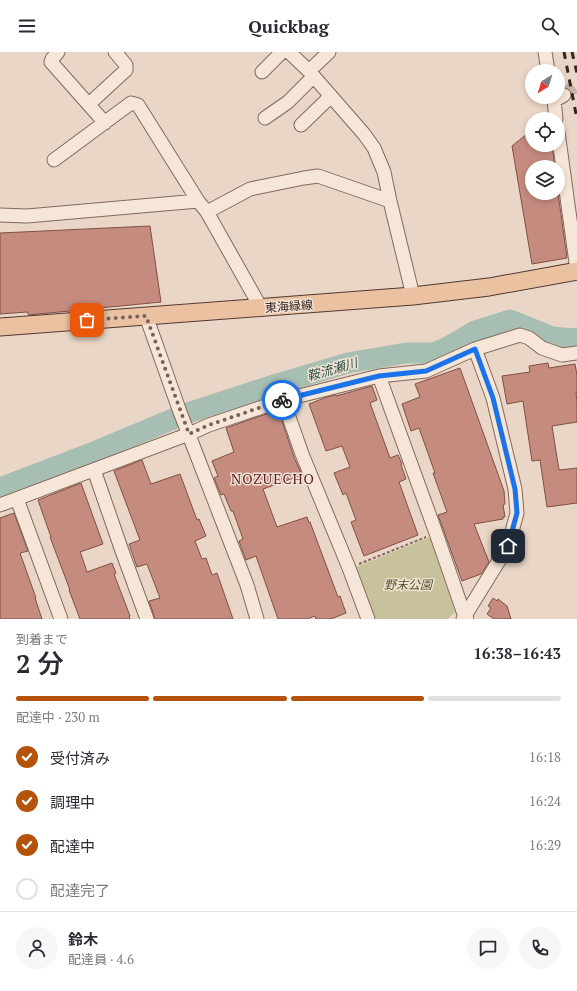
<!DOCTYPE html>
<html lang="ja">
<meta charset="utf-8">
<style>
body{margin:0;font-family:"PT Serif","Noto Sans JP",serif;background:#f7f7f7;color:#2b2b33;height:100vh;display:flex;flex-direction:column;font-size:15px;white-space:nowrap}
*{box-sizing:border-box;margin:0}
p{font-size:13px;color:#7c7c81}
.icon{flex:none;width:22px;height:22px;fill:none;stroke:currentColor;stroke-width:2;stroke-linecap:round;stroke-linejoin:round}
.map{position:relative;height:567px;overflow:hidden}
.details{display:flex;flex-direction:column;background:#fff;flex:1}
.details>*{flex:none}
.needle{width:26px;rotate:218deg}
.fabs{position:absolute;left:525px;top:12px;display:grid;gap:8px}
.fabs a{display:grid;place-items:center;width:40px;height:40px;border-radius:50%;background:#fff;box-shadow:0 2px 6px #0003;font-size:20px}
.pin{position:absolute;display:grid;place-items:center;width:34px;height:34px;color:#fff;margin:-17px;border-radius:8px;box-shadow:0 2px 6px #0006}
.courier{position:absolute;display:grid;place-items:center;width:40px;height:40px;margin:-20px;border:3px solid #1a73e8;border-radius:50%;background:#fff;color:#222;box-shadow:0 1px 5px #0007}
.headline em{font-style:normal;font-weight:600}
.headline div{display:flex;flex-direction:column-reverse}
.headline{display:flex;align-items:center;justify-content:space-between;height:68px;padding:0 16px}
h1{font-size:26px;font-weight:600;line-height:30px}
.bar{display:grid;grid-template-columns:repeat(4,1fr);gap:6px 4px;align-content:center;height:48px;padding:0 16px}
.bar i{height:5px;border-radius:3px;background:#e1e1e2}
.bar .on{background:#b45309}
.bar p{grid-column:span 4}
.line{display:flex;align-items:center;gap:10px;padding:0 16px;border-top:1px solid #e1e1e2}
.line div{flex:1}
.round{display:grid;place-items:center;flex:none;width:42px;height:42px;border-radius:21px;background:#f7f7f7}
ol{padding:0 16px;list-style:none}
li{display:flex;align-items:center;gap:12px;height:44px}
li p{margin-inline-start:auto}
li .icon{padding:4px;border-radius:50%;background:#b45309;color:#fff;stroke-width:4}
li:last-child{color:#7c7c81}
li i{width:22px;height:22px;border:2px solid #e1e1e2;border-radius:50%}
header{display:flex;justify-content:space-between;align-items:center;height:52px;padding:0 16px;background:#fff;font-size:18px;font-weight:600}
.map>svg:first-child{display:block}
.green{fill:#c7c29b}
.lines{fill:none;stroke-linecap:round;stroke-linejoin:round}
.river{stroke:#a7beb2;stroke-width:21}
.building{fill:#c58b7f;stroke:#804f45}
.minor-tunnel{stroke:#c6b3a5;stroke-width:13;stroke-dasharray:13 6;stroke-linecap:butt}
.minor-casing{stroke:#83685d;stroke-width:15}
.major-casing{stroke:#523831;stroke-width:19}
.path{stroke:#83685d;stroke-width:2;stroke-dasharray:3 2;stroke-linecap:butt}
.minor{stroke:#f6e6d8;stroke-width:13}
.major{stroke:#eac2a1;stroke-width:17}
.rail{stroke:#352520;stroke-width:3;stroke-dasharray:7 7;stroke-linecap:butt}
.done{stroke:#74635a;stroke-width:4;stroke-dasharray:0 7.2}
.route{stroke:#1a73e8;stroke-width:5}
.labels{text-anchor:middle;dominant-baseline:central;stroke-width:3;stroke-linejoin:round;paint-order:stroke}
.street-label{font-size:12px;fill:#352520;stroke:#f2e3d5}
.park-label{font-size:12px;font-style:italic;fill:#4f5028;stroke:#f2e3d5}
.water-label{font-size:13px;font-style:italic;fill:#305349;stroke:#f2e3d5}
.quarter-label{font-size:14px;letter-spacing:1px;fill:#5e2325;stroke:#f2e3d5}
</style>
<header><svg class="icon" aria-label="menu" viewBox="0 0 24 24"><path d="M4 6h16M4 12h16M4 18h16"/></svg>Quickbag<svg class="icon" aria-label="search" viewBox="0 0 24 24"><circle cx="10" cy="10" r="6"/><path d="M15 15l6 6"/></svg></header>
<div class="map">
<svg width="577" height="567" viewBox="0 0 577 567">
<rect width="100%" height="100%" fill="#ead6c6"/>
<!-- green -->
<path class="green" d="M430,485L455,560L448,567H375L354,516Z"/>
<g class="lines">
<!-- river -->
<path class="river" d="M0,436L94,400L185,362L277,332L348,311L406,301H434L446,296L475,279L510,268L552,285L573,287L577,286"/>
</g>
<!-- building -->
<path class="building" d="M532,78V93H552L555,115H532V141H558L567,206L532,212L512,94Z
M150,174L161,250L29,263L27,260L0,262V181Z
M548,311L549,316L575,312L577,323V341H576L577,350V370L552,374L559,418L577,416V451L547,455L540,408L532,409L523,349L507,352L502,324L530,320L529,314Z
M460,316L504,439L505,452L503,453L505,465H503V467L474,472L489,510L481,522L462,529L438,463L447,460L433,421H435L419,376L411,379L402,352L420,345L415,332Z
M372,334L377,348L370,351L390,406L398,403L402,412L401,413L406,427L399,430L418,483L364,504L351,470L356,468L346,441L343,443L334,421L350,415L342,394L326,399L309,352L327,345L336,343V344Z
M275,359L279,360L294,405L302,423L263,437L277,475L307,465L309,471L310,470L338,545L340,544L346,561L331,567H316L315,564L307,567H278L256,504L246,508L239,489L243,487L233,459H231L224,442L221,443L214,426L218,424L212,409L234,400L226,376Z
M142,408L151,432L180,422L197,468L199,467L206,484L195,489L202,507L206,506L212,523L217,521L233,567H155L149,549L160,546L147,512L137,515L129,492L140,488L114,419Z
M81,431L103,492L80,500L81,502L87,520L112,511L116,521L114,522L130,564H129L130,567H80L69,538H70L50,485H51L38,448Z
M14,461L28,499L20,501L36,546H35L42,567H0V466Z
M493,546L497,549L498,547L507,554L511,567H494L487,562L491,556L488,554Z"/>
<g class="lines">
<!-- minor-tunnel -->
<path class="minor-tunnel" d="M564,43L577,32"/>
<!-- minor casing -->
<g class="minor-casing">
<path id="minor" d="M58,0L52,7L51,10L105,71
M289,0L309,19L364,82L374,96L384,120L390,149L413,244
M545,0L548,19
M309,19L329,0
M262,20L282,0
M89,52L126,18V13L115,0
M265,66L288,50L313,25
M556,67L554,49L564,43
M301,73L331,44
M558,80L577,218
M54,108L131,51L138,53L198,149
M207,160L250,137L304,126L318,124L390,149
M0,163L27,164L198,149L207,160L261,256
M146,264L180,360L247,533L257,567
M379,324L436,481L465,565L467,567
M283,348L302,402L349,516L368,567
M94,418L122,499L147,567
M17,447L61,567
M0,453L189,382L209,373L283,348L379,324L426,319L475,297L520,283L529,286L542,296L562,303L577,301
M463,567L508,494L517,461L515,437L493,346L475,297"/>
</g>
<!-- major casing -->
<g class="major-casing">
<path id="major" d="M0,275L413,244L489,235L577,219"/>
</g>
<!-- path -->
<path class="path" d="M359,512L426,485"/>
<!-- minor -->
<use href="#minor" class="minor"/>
<!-- major -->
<use href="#major" class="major"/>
<!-- rail -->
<path class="rail" d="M564,0L577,67
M572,0L577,21"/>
</g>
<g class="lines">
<!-- done -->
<path class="done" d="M87,268L146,264L189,382L209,373L282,348"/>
<!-- route -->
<path class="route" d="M282,348L379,324L426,319L475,297L493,346L515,437L517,461L508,494"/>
</g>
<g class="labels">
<!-- street labels -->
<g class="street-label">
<text transform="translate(289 254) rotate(-4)">東海緑線</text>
</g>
<!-- park labels -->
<g class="park-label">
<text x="408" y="532">野末公園</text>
</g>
<!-- water labels -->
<g class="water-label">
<text transform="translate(332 317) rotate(-16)">鞍流瀬川</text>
</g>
<!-- quarter labels -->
<g class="quarter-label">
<text x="273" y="426">NOZUECHO</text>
</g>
</g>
</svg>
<div class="fabs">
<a><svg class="needle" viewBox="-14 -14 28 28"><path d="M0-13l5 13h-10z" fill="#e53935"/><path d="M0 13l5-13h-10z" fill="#7c7c81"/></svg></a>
<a><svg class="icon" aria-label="locate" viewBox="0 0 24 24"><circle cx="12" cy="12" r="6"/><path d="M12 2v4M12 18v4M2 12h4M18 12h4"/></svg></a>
<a><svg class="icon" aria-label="layers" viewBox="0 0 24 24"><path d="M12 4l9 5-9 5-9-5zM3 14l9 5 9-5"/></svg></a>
</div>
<div class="pin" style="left:87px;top:268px;background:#ea580c"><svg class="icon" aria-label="bag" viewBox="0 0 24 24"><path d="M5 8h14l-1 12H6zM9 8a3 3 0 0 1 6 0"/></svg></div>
<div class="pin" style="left:508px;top:494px;background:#1f2937"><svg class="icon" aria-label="home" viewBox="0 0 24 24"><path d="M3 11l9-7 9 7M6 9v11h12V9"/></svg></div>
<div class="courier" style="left:282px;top:348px"><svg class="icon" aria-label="bike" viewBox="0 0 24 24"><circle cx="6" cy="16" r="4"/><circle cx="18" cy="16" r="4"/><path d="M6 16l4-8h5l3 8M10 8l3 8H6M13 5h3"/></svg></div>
</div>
<section class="details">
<div class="headline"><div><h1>2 分</h1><p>到着まで</p></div><em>16:38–16:43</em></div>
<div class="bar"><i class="on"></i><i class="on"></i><i class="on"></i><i></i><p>配達中 · 230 m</p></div>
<ol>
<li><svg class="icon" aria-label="check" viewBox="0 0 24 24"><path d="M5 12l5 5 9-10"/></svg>受付済み<p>16:18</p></li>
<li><svg class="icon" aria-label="check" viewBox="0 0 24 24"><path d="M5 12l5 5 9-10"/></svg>調理中<p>16:24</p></li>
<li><svg class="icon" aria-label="check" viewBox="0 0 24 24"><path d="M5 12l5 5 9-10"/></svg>配達中<p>16:29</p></li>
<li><i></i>配達完了</li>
</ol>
<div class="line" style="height:72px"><a class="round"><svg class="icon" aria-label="person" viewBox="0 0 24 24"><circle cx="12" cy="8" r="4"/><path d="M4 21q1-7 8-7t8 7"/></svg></a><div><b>鈴木</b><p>配達員 · 4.6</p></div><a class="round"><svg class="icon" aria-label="chat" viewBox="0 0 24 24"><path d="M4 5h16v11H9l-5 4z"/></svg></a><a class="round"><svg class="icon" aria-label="phone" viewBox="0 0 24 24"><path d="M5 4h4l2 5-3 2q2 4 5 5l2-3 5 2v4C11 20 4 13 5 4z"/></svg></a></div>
</section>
